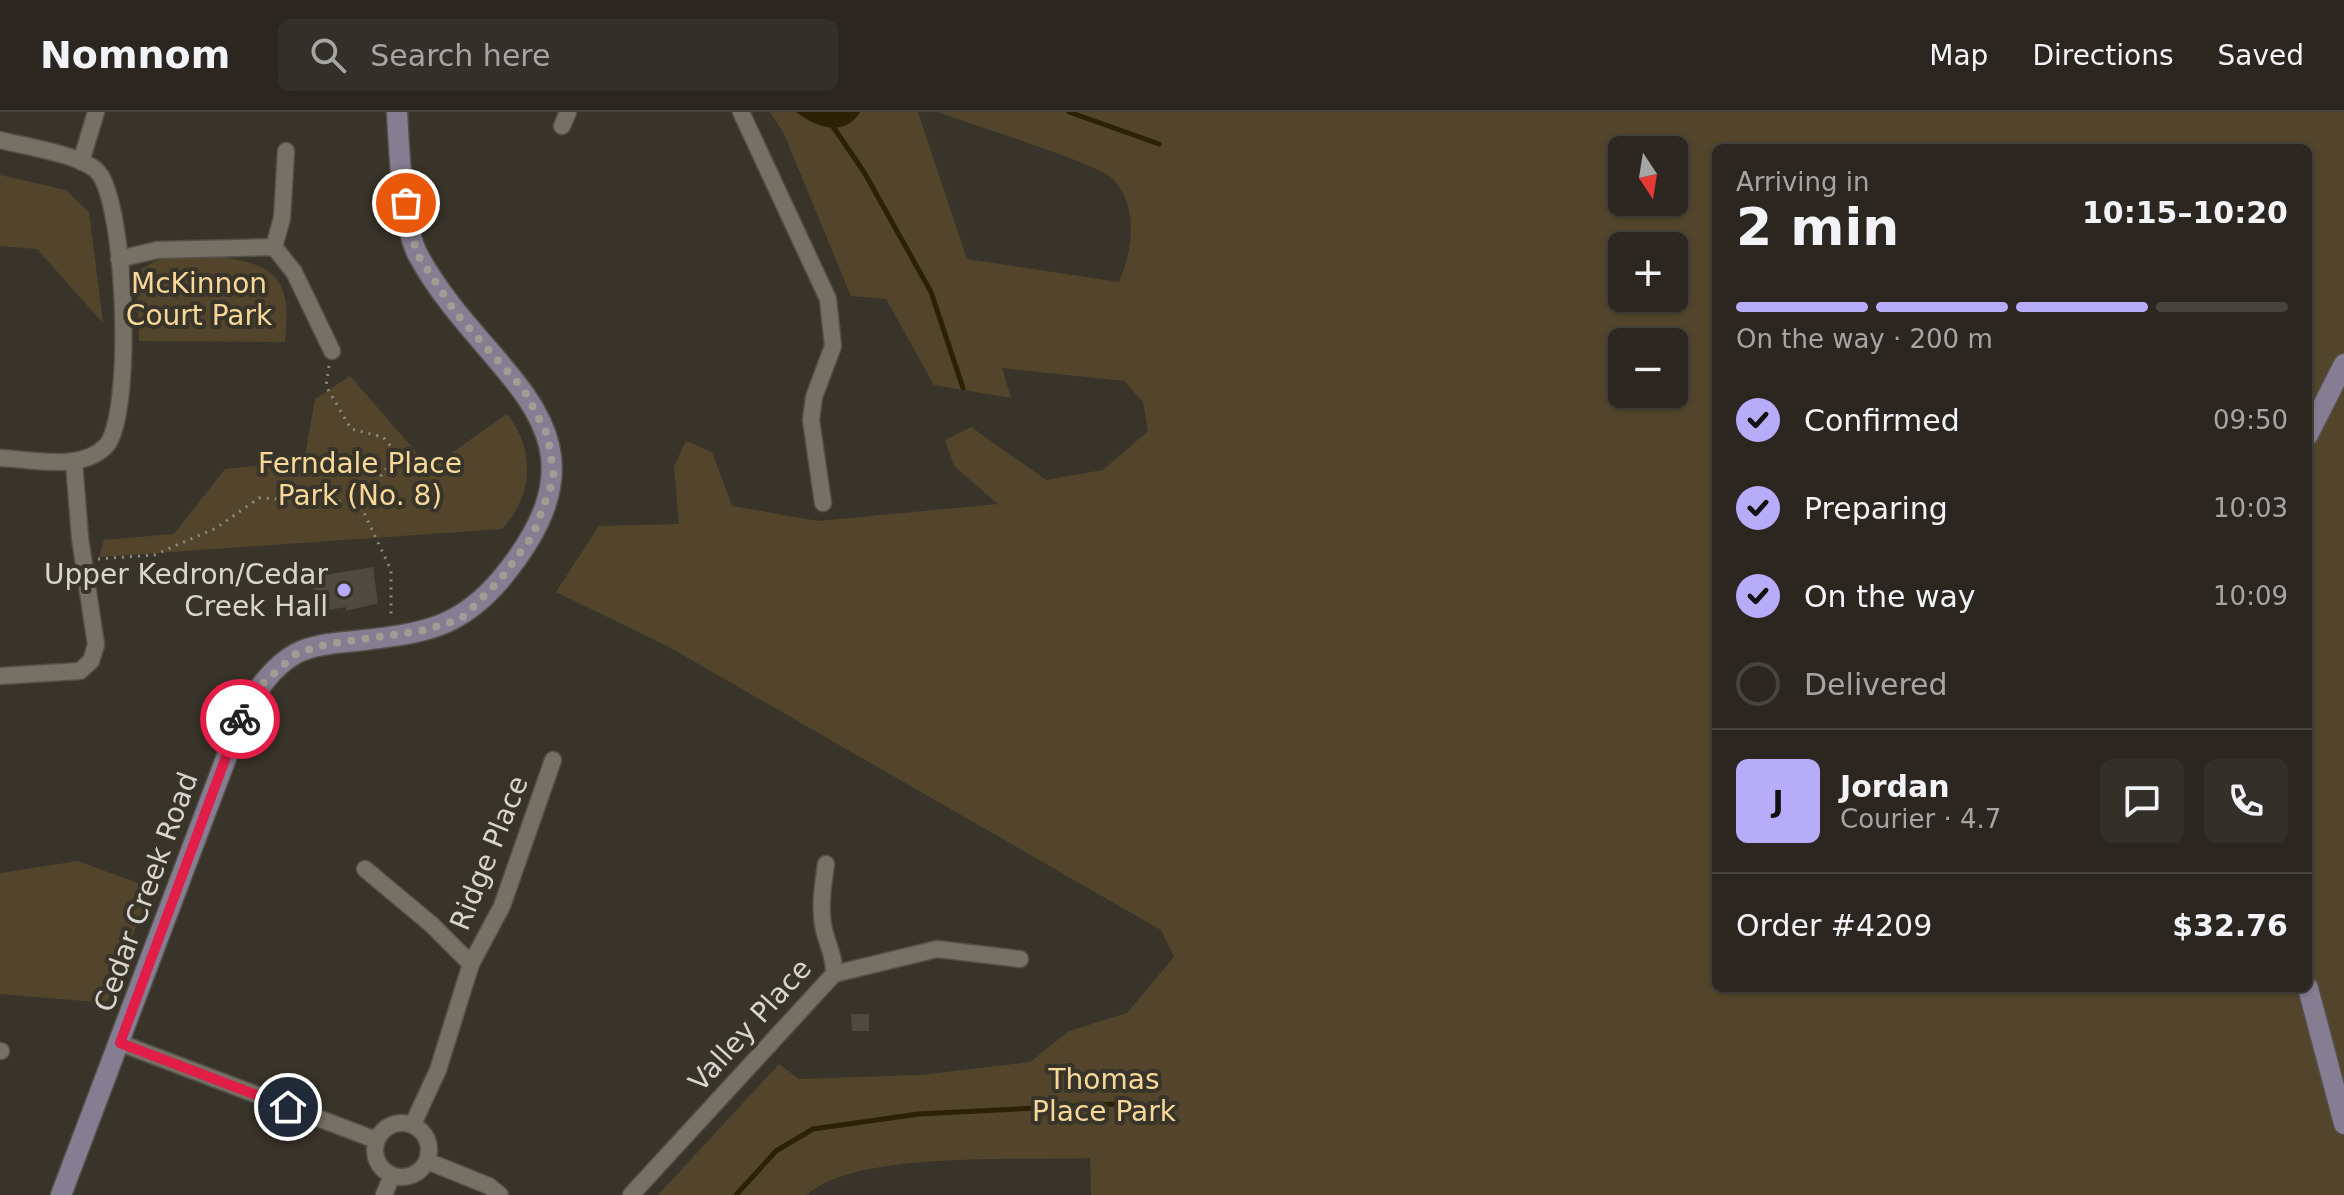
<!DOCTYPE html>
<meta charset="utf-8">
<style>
body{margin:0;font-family:"DejaVu Sans",sans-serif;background:#332f29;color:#f1f3f6;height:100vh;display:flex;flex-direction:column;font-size:30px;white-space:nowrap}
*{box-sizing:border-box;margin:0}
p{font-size:26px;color:#a6a5a5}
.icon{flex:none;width:44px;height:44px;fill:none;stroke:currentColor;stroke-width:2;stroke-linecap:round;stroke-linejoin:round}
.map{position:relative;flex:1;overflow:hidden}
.drawer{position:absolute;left:1712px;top:32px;width:600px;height:848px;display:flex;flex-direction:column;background:#2b2720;border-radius:12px;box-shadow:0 2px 6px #0004,0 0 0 2px #47443e}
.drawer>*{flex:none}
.needle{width:52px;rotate:168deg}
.fabs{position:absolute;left:1608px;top:24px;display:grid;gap:16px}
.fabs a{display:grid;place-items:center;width:80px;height:80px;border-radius:12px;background:#2b2720;box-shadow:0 2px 6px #0004,0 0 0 2px #47443e;font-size:40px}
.pin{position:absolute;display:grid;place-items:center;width:68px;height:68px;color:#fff;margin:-34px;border:4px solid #fff;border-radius:50%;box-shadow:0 2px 8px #0007}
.courier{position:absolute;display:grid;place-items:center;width:80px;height:80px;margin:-40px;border:6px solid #e11d48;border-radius:50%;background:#fff;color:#222;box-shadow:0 2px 10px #0007}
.overview em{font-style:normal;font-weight:600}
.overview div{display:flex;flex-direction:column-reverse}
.overview{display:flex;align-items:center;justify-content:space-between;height:136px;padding:0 24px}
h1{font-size:52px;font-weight:600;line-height:60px}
.bar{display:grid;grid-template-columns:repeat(4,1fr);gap:12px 8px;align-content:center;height:96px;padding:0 24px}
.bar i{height:10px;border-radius:6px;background:#47443e}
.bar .active{background:#b6acf8}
.bar p{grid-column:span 4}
.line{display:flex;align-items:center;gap:20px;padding:0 24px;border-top:2px solid #47443e}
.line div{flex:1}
.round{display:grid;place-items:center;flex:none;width:84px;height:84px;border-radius:12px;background:#332f29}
ol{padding:0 24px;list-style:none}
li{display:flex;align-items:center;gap:24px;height:88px}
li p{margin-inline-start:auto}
li .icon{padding:8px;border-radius:50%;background:#b6acf8;color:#111;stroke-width:4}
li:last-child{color:#a6a5a5}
li i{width:44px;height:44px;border:4px solid #47443e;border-radius:50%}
header{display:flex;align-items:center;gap:48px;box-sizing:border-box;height:112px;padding:0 40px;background:#2b2720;border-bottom:2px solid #47443e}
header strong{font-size:38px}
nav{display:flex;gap:44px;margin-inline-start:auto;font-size:28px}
.search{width:560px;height:72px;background:#332f29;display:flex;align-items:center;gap:20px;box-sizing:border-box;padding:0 28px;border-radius:12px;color:#a6a5a5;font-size:30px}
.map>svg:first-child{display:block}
.green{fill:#52452b;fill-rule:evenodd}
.water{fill:#2d2104}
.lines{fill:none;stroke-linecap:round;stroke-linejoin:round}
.stream{stroke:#2d2104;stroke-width:5}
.building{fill:#4f4a3f}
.street-casing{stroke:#545047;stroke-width:19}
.secondary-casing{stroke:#545047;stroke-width:23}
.path{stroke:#8e8a82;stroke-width:3;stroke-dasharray:2 6;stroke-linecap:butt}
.street{stroke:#767065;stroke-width:16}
.secondary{stroke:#857d91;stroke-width:20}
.done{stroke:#a09d95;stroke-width:8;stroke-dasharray:0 14.4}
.route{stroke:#e11d48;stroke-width:10}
.poi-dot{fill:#b6acf8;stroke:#39342a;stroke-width:3}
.labels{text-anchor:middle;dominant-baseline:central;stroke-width:8;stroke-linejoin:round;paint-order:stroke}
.park-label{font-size:28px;fill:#f8d898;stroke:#39342a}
.poi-label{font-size:28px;fill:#d8d5ce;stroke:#39342a;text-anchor:end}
.street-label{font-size:28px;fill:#d8d5ce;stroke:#39342a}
</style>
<header>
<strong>Nomnom</strong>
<div class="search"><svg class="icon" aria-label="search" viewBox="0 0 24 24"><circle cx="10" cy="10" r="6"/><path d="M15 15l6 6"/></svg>Search here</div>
<nav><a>Map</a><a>Directions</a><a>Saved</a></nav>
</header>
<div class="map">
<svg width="2344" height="1083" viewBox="0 0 2344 1083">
<rect width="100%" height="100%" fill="#39342a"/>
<!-- green -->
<path class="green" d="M770,0H918L967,147L1119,170C1133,138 1139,93 1112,66C1100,53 965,10 938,0H2344V1083H1091L1090,1046C1023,1049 855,1038 807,1083H658L779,952L799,967L920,963L1030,950L1069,919L1127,901L1174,845L1161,818L667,534L556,480L599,414L679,412L674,354L686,329L712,340L732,394L818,409L998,392L954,354L945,328L971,315L1046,368L1103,358L1148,319L1143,290L1124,269L1002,256L1011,286L934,273L886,187L851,184L784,22ZM1716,36H2308V876H1716ZM1622,38H1674V90H1622ZM1622,134H1674V186H1622ZM1622,230H1674V282H1622Z
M0,63L66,78L89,100L103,211L37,137L0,134Z
M169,143C202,146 270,139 283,179C289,195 286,213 285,230L139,229L137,177L142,156Z
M350,264L430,356L507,302C536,337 533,384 502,417L99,445L104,428L174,422L225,357L304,349L315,287Z
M78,749L151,776L108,888L100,895L96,890L0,882V761Z"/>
<!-- water -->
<path class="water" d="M796,0H860C845,26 815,15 796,0Z"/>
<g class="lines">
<!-- stream -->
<path class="stream" d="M823,0L864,60L931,180L963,276
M1069,0L1159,32
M736,1083L776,1039L813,1017L919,1002L1135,991"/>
</g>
<!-- building -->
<path class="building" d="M373,455L378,491L346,499V495L317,500L312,465Z
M851,902H869V919H852Z"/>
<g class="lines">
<!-- street casing -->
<g class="street-casing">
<path id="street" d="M741,0L828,187L833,234L814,285L811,308L823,391
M562,14L568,0
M0,28C23,34 83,43 98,60C126,92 134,303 106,334C81,360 32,347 0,346
M81,50L96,0
M274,135L282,106L286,39
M119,147L157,138L274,135L294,160L332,239
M0,564L80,559L91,549L96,533L80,426L74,350
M365,757L432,813L471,852L438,958L413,1012
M471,852L502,794L553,648
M834,862L937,837L1020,847
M120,931L376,1028
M0,939H1
M375 1038a27 27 0 1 1 54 0a27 27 0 1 1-54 0Z
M427,1049L489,1074L500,1083
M384,1083L392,1063
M631,1083L834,862C835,846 828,834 824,818C819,796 823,774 826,752"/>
</g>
<!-- secondary casing -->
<g class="secondary-casing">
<path id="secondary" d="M2308,323L2344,252
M2308,876L2344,1012
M61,1083L242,604C255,581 272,554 297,541C315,532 337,531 356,529C420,521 457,519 501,467C628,314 485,267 418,143C402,113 399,36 397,0"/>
</g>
<!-- path -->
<path class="path" d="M329,254L326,274L351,317L383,325L398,343L359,390L391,458V505
M98,447L154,443L216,416L259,386L359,390"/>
<!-- street -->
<use href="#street" class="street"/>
<!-- secondary -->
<use href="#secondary" class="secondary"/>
</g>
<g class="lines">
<!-- done -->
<path class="done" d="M240,607L258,576L297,541L328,532L421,519L461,507L500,468L533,423L554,366L548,324L524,278L455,200L416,140L406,91"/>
<!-- route -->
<path class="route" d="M240,607L120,931L288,995"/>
</g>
<!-- markers -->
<circle class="poi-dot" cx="344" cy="478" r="8"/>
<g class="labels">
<!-- park labels -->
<g class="park-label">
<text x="199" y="171">McKinnon<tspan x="199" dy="32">Court Park</tspan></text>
<text x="360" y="351">Ferndale Place<tspan x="360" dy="32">Park (No. 8)</tspan></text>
<text x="1104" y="967">Thomas<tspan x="1104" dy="32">Place Park</tspan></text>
</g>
<!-- poi labels -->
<g class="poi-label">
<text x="328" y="462">Upper Kedron/Cedar<tspan x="328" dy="32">Creek Hall</tspan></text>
</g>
<!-- street labels -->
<g class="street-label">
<text transform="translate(489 741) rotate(-68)">Ridge Place</text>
<text transform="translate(146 780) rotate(-70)">Cedar Creek Road</text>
<text transform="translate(750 913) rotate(-48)">Valley Place</text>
</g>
</g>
</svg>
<div class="fabs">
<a><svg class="needle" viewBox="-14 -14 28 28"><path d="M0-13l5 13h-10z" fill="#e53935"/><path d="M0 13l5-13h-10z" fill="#a6a5a5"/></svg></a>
<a>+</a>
<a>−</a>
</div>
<div class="pin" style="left:406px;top:91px;background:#ea580c"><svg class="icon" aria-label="bag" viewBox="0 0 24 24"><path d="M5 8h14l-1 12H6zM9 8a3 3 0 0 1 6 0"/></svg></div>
<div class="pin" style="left:288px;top:995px;background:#1f2937"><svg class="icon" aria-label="home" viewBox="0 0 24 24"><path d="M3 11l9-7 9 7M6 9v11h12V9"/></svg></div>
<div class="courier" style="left:240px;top:607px"><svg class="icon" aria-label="bike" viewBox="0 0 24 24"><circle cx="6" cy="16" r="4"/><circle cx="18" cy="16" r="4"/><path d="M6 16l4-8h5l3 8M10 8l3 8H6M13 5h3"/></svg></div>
<section class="drawer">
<div class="overview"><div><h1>2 min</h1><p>Arriving in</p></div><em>10:15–10:20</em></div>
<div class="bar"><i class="active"></i><i class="active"></i><i class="active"></i><i></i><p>On the way · 200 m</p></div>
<ol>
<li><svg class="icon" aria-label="check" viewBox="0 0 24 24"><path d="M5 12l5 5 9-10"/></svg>Confirmed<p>09:50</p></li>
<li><svg class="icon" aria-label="check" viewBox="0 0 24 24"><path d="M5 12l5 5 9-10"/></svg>Preparing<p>10:03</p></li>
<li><svg class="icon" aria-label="check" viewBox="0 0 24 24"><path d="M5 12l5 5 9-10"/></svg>On the way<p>10:09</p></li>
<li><i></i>Delivered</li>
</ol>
<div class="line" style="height:144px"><b class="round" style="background:#b6acf8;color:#111">J</b><div><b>Jordan</b><p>Courier · 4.7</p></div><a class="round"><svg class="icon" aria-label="chat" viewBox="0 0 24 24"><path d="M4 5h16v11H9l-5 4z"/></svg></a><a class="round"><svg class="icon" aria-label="phone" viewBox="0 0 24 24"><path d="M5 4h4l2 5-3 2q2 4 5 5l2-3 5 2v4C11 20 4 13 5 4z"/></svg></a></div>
<div class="line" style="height:104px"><div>Order #4209</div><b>$32.76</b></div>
</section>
</div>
